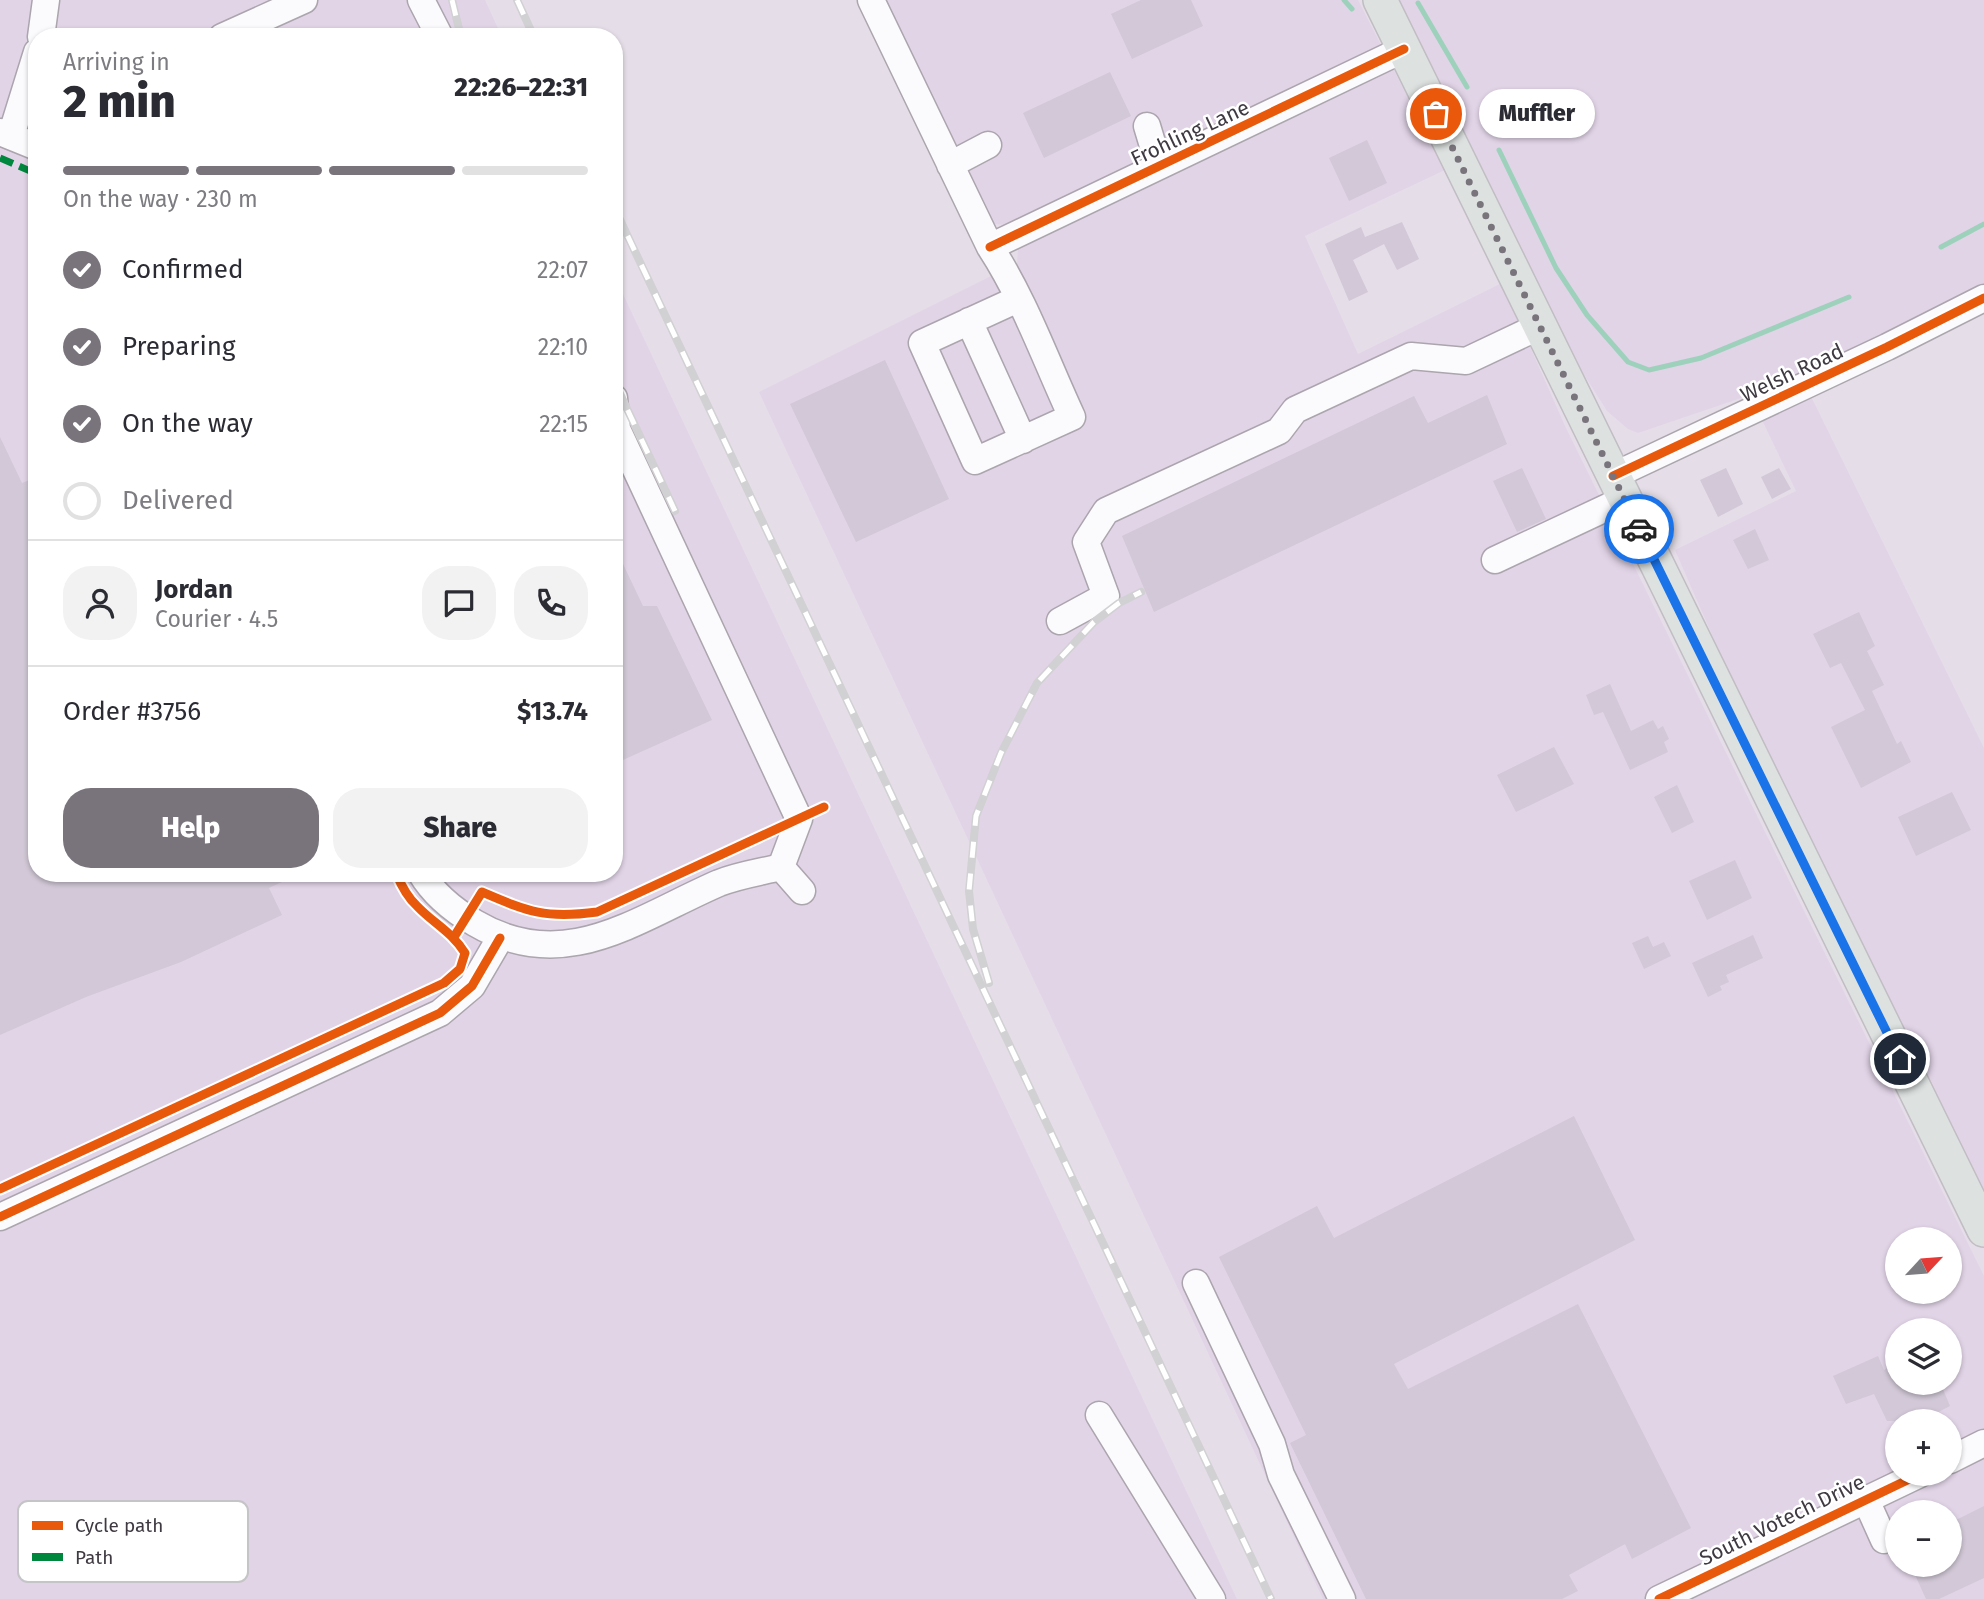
<!DOCTYPE html>
<meta charset="utf-8">
<style>
body{margin:0;font-family:"Fira Sans",sans-serif;background:#f2f2f3;color:#2b2b33;height:100vh;display:flex;flex-direction:column;font-size:26px;white-space:nowrap}
*{box-sizing:border-box;margin:0}
p{font-size:23px;color:#7c7c81}
.icon{flex:none;width:38px;height:38px;fill:none;stroke:currentColor;stroke-width:2;stroke-linecap:round;stroke-linejoin:round}
.map{position:relative;flex:1;overflow:hidden}
.sheet{position:absolute;left:28px;top:28px;width:595px;height:854px;display:flex;flex-direction:column;background:#fff;border-radius:28px;box-shadow:0 2px 5px #0004}
.sheet>*{flex:none}
.needle{width:46px;rotate:64deg}
.tools{position:absolute;left:1885px;top:1227px;display:grid;gap:14px}
.tools a{display:grid;place-items:center;width:77px;height:77px;border-radius:50%;background:#fff;box-shadow:0 2px 5px #0004;font-size:35px}
.pin{position:absolute;display:grid;place-items:center;width:60px;height:60px;color:#fff;margin:-30px;border:4px solid #fff;border-radius:50%;box-shadow:0 2px 7px #0007}
.courier{position:absolute;display:grid;place-items:center;width:70px;height:70px;margin:-35px;border:5px solid #1a73e8;border-radius:50%;background:#fff;color:#222;box-shadow:0 2px 9px #0007}
.bubble{position:absolute;height:49px;border-radius:24px;background:#fff;box-shadow:0 2px 5px #0004;font-size:23px;font-weight:800;line-height:49px;text-align:center}
.head em{font-style:normal;font-weight:800}
.head div{display:flex;flex-direction:column-reverse}
.head{display:flex;align-items:center;justify-content:space-between;height:119px;padding:0 35px}
h1{font-size:46px;font-weight:800;line-height:52px}
.bar{display:grid;grid-template-columns:repeat(4,1fr);gap:10px 7px;align-content:center;height:84px;padding:0 35px}
.bar i{height:9px;border-radius:5px;background:#e1e1e2}
.bar .on{background:#79737c}
.bar p{grid-column:span 4}
.line{display:flex;align-items:center;gap:18px;padding:0 35px;border-top:2px solid #e1e1e2}
.line div{flex:1}
.round{display:grid;place-items:center;flex:none;width:74px;height:74px;border-radius:28px;background:#f2f2f3}
ol{padding:0 35px;list-style:none}
li{display:flex;align-items:center;gap:21px;height:77px}
li p{margin-inline-start:auto}
li .icon{padding:7px;border-radius:50%;background:#79737c;color:#fff;stroke-width:4}
li:last-child{color:#7c7c81}
li i{width:38px;height:38px;border:4px solid #e1e1e2;border-radius:50%}
.action{display:flex;gap:14px;margin-top:auto;padding:14px 35px}
.action a{flex:1;height:80px;border-radius:28px;background:#79737c;color:#fff;font-size:28px;font-weight:800;line-height:80px;text-align:center}
.action a+a{background:#f2f2f3;color:#2b2b33}
.map>svg:first-child{display:block}
.built{fill:#e1d4e7;fill-rule:evenodd}
.lines{fill:none;stroke-linecap:round;stroke-linejoin:round}
.stream{stroke:#9dd1bc;stroke-width:5}
.building{fill:#d2c8d7}
.minor-casing{stroke:#aba5ad;stroke-width:29}
.major-casing{stroke:#c1bdc3;stroke-width:36}
.minor{stroke:#fbfafc;stroke-width:26}
.major{stroke:#dde2e1;stroke-width:33}
.rail-casing{stroke:#d1d0d2;stroke-width:8}
.rail{stroke:#fff;stroke-width:5;stroke-dasharray:16;stroke-linecap:butt}
.quiet{stroke:#00873e;stroke-width:7;stroke-dasharray:14 7;stroke-linecap:butt}
.cycleway-casing{stroke:#fff;stroke-width:13}
.cycleway{stroke:#e8590c;stroke-width:9}
.done{stroke:#79737c;stroke-width:7;stroke-dasharray:0 12.6}
.route{stroke:#1a73e8;stroke-width:9}
.labels{text-anchor:middle;dominant-baseline:central;stroke-width:5;stroke-linejoin:round;paint-order:stroke}
.street-label{font-size:21px;fill:#3f3a42;stroke:#fff}
.key{fill:#fff;stroke:#c5c4c6;stroke-width:2}
.key-label{font-size:19px;fill:#3f3a42}
</style>
<div class="map">
<svg width="1984" height="1599" viewBox="0 0 1984 1599">
<rect width="100%" height="100%" fill="#e5dee8"/>
<!-- built -->
<path class="built" d="M0,0H485L502,37H37V873H614V275L1237,1599H0Z
M882,0H1358L1445,170L1305,236L1358,354L1502,283L1565,426L1984,1276V1599H1323L759,392L1017,263L1018,249L1006,225L995,224L987,217ZM1897,1239H1950V1292H1897ZM1897,1330H1950V1382H1897ZM1897,1421H1950V1474H1897ZM1897,1512H1950V1564H1897Z
M1393,0H1984V286L1801,376L1984,748V1194L1744,708L1675,550L1796,491L1750,395L1638,433L1628,429L1607,411L1583,373L1440,82Z"/>
<g class="lines">
<!-- stream -->
<path class="stream" d="M1344,0L1352,9
M1418,3L1467,87
M1499,150L1556,268L1587,315L1628,362L1649,370L1701,358L1849,297
M1941,247L1984,224"/>
</g>
<!-- building -->
<path class="building" d="M1141,0H1191L1203,26L1132,59L1111,14Z
M1110,72L1131,116L1044,158L1023,113Z
M1367,140L1387,183L1349,201L1329,158Z
M1402,222L1419,259L1397,270L1384,244L1353,260L1368,292L1349,301L1325,244L1361,227L1365,237Z
M885,360L949,499L856,542L790,404Z
M1487,395L1507,444L1154,612L1122,536L1414,396L1428,423Z
M0,437L22,483L37,477V873H301L269,888L282,915L181,962L86,997L0,1035Z
M1522,468L1546,519L1517,532L1493,481Z
M1726,468L1743,504L1718,517L1700,480Z
M1779,468L1791,489L1772,499L1761,477Z
M1755,529L1769,560L1748,569L1733,540Z
M614,545L643,606H657L712,720L614,764Z
M1859,612L1875,646L1867,651L1884,685L1872,691L1897,744L1901,741L1911,762L1861,788L1831,727L1865,710L1841,663L1830,668L1813,634Z
M1610,684L1631,731L1653,720L1658,729L1663,726L1669,739L1664,742L1668,752L1630,770L1603,712L1594,715L1586,695Z
M1554,747L1574,784L1516,812L1497,775Z
M1677,785L1694,822L1672,833L1654,797Z
M1952,792L1971,830L1916,856L1898,817Z
M1735,860L1752,898L1707,920L1689,881Z
M1753,935L1763,958L1726,975L1729,982L1720,986L1722,990L1708,997L1692,963Z
M1648,936L1653,947L1664,942L1671,956L1644,969L1632,943Z
M1574,1116L1635,1240L1394,1364L1408,1389L1578,1304L1691,1528L1632,1559L1625,1544L1569,1575L1578,1591L1562,1599H1366L1290,1443L1306,1435L1219,1257L1317,1206L1334,1238Z
M1878,1356L1884,1370L1897,1363V1382H1940L1950,1406L1921,1421H1887L1874,1394L1846,1404L1833,1376Z
M1984,1506V1578L1939,1599H1926L1910,1564H1950V1523Z"/>
<g class="lines">
<!-- minor casing -->
<g class="minor-casing">
<path id="minor" d="M421,0L440,37
M871,0L990,247C1024,299 1046,361 1072,417L975,461L922,343L1018,299
M41,37L46,0
M222,37L304,0
M1147,126L1159,166
M0,132L37,147
M11,136L37,52
M950,165L988,145
M990,247L1404,49
M969,321L1023,440
M614,398L617,429L799,819L781,867
M1613,476L1887,347L1984,298
M1495,560L1625,499
M1060,621L1106,596L1086,542L1106,511L1279,431L1295,410L1411,356L1466,361L1540,326
M421,873C434,895 453,910 475,923C565,976 636,919 719,883C739,875 761,872 781,867L802,891
M0,1217L440,1013L472,986L500,938
M1196,1283L1272,1444L1281,1475L1342,1599
M1099,1415L1212,1599
M1950,1460L1984,1443
M1866,1500L1884,1540
M1659,1599L1920,1474"/>
</g>
<!-- major casing -->
<g class="major-casing">
<path id="major" d="M1380,0L1984,1230"/>
</g>
<!-- minor -->
<use href="#minor" class="minor"/>
<!-- major -->
<use href="#major" class="major"/>
<!-- rail casing -->
<g class="rail-casing">
<path id="rail" d="M452,0L461,37
M517,0L534,37
M614,207L1271,1599
M614,381L675,511
M989,983L973,929L969,891L976,816L1001,753L1037,683L1094,622L1119,603L1141,592"/>
</g>
<!-- rail -->
<use href="#rail" class="rail"/>
<!-- quiet -->
<path class="quiet" d="M0,158L37,174"/>
<!-- cycleway casing -->
<g class="cycleway-casing">
<path id="cycleway" d="M990,247L1404,49
M1613,476L1887,347L1984,298
M454,937L482,892C529,912 545,919 597,912L824,807
M0,1189L444,983L460,969L465,953C452,932 433,923 417,906C407,897 401,885 396,873
M0,1217L440,1013L472,986L500,938
M1659,1599L1920,1474"/>
</g>
<!-- cycleway -->
<use href="#cycleway" class="cycleway"/>
</g>
<g class="lines">
<!-- done -->
<path class="done" d="M1436,114L1639,529"/>
<!-- route -->
<path class="route" d="M1639,529L1900,1059"/>
</g>
<g class="labels">
<!-- street labels -->
<g class="street-label">
<text transform="translate(1190 133) rotate(-25)">Frohling Lane</text>
<text transform="translate(1792 373) rotate(-25)">Welsh Road</text>
<text transform="translate(1782 1520) rotate(-26)">South Votech Drive</text>
</g>
</g>
<!-- legend -->
<rect x="18" y="1501" width="230" height="81" rx="10" class="key"/>
<rect x="32" y="1521" width="31" height="9" fill="#e8590c"/>
<rect x="32" y="1553" width="31" height="8" fill="#00873e"/>
<g class="key-label">
<text x="75" y="1532">Cycle path</text>
<text x="75" y="1564">Path</text>
</g>
</svg>
<div class="tools">
<a><svg class="needle" viewBox="-14 -14 28 28"><path d="M0-13l5 13h-10z" fill="#e53935"/><path d="M0 13l5-13h-10z" fill="#7c7c81"/></svg></a>
<a><svg class="icon" aria-label="layers" viewBox="0 0 24 24"><path d="M12 4l9 5-9 5-9-5zM3 14l9 5 9-5"/></svg></a>
<a>+</a>
<a>−</a>
</div>
<div class="pin" style="left:1436px;top:114px;background:#ea580c"><svg class="icon" aria-label="bag" viewBox="0 0 24 24"><path d="M5 8h14l-1 12H6zM9 8a3 3 0 0 1 6 0"/></svg></div>
<div class="pin" style="left:1900px;top:1059px;background:#1f2937"><svg class="icon" aria-label="home" viewBox="0 0 24 24"><path d="M3 11l9-7 9 7M6 9v11h12V9"/></svg></div>
<div class="courier" style="left:1639px;top:529px"><svg class="icon" aria-label="car" viewBox="0 0 24 24"><path d="M5 17H2v-5l4-1 3-4h7l3 4 3 1v5h-3M9 17h6M6 11h13"/><circle cx="7" cy="17" r="2"/><circle cx="17" cy="17" r="2"/></svg></div>
<div class="bubble" style="left:1479px;top:89px;width:116px">Muffler</div>
<section class="sheet">
<div class="head"><div><h1>2 min</h1><p>Arriving in</p></div><em>22:26–22:31</em></div>
<div class="bar"><i class="on"></i><i class="on"></i><i class="on"></i><i></i><p>On the way · 230 m</p></div>
<ol>
<li><svg class="icon" aria-label="check" viewBox="0 0 24 24"><path d="M5 12l5 5 9-10"/></svg>Confirmed<p>22:07</p></li>
<li><svg class="icon" aria-label="check" viewBox="0 0 24 24"><path d="M5 12l5 5 9-10"/></svg>Preparing<p>22:10</p></li>
<li><svg class="icon" aria-label="check" viewBox="0 0 24 24"><path d="M5 12l5 5 9-10"/></svg>On the way<p>22:15</p></li>
<li><i></i>Delivered</li>
</ol>
<div class="line" style="height:126px"><a class="round"><svg class="icon" aria-label="person" viewBox="0 0 24 24"><circle cx="12" cy="8" r="4"/><path d="M4 21q1-7 8-7t8 7"/></svg></a><div><b>Jordan</b><p>Courier · 4.5</p></div><a class="round"><svg class="icon" aria-label="chat" viewBox="0 0 24 24"><path d="M4 5h16v11H9l-5 4z"/></svg></a><a class="round"><svg class="icon" aria-label="phone" viewBox="0 0 24 24"><path d="M5 4h4l2 5-3 2q2 4 5 5l2-3 5 2v4C11 20 4 13 5 4z"/></svg></a></div>
<div class="line" style="height:91px"><div>Order #3756</div><b>$13.74</b></div>
<div class="action"><a>Help</a><a>Share</a></div>
</section>
</div>
